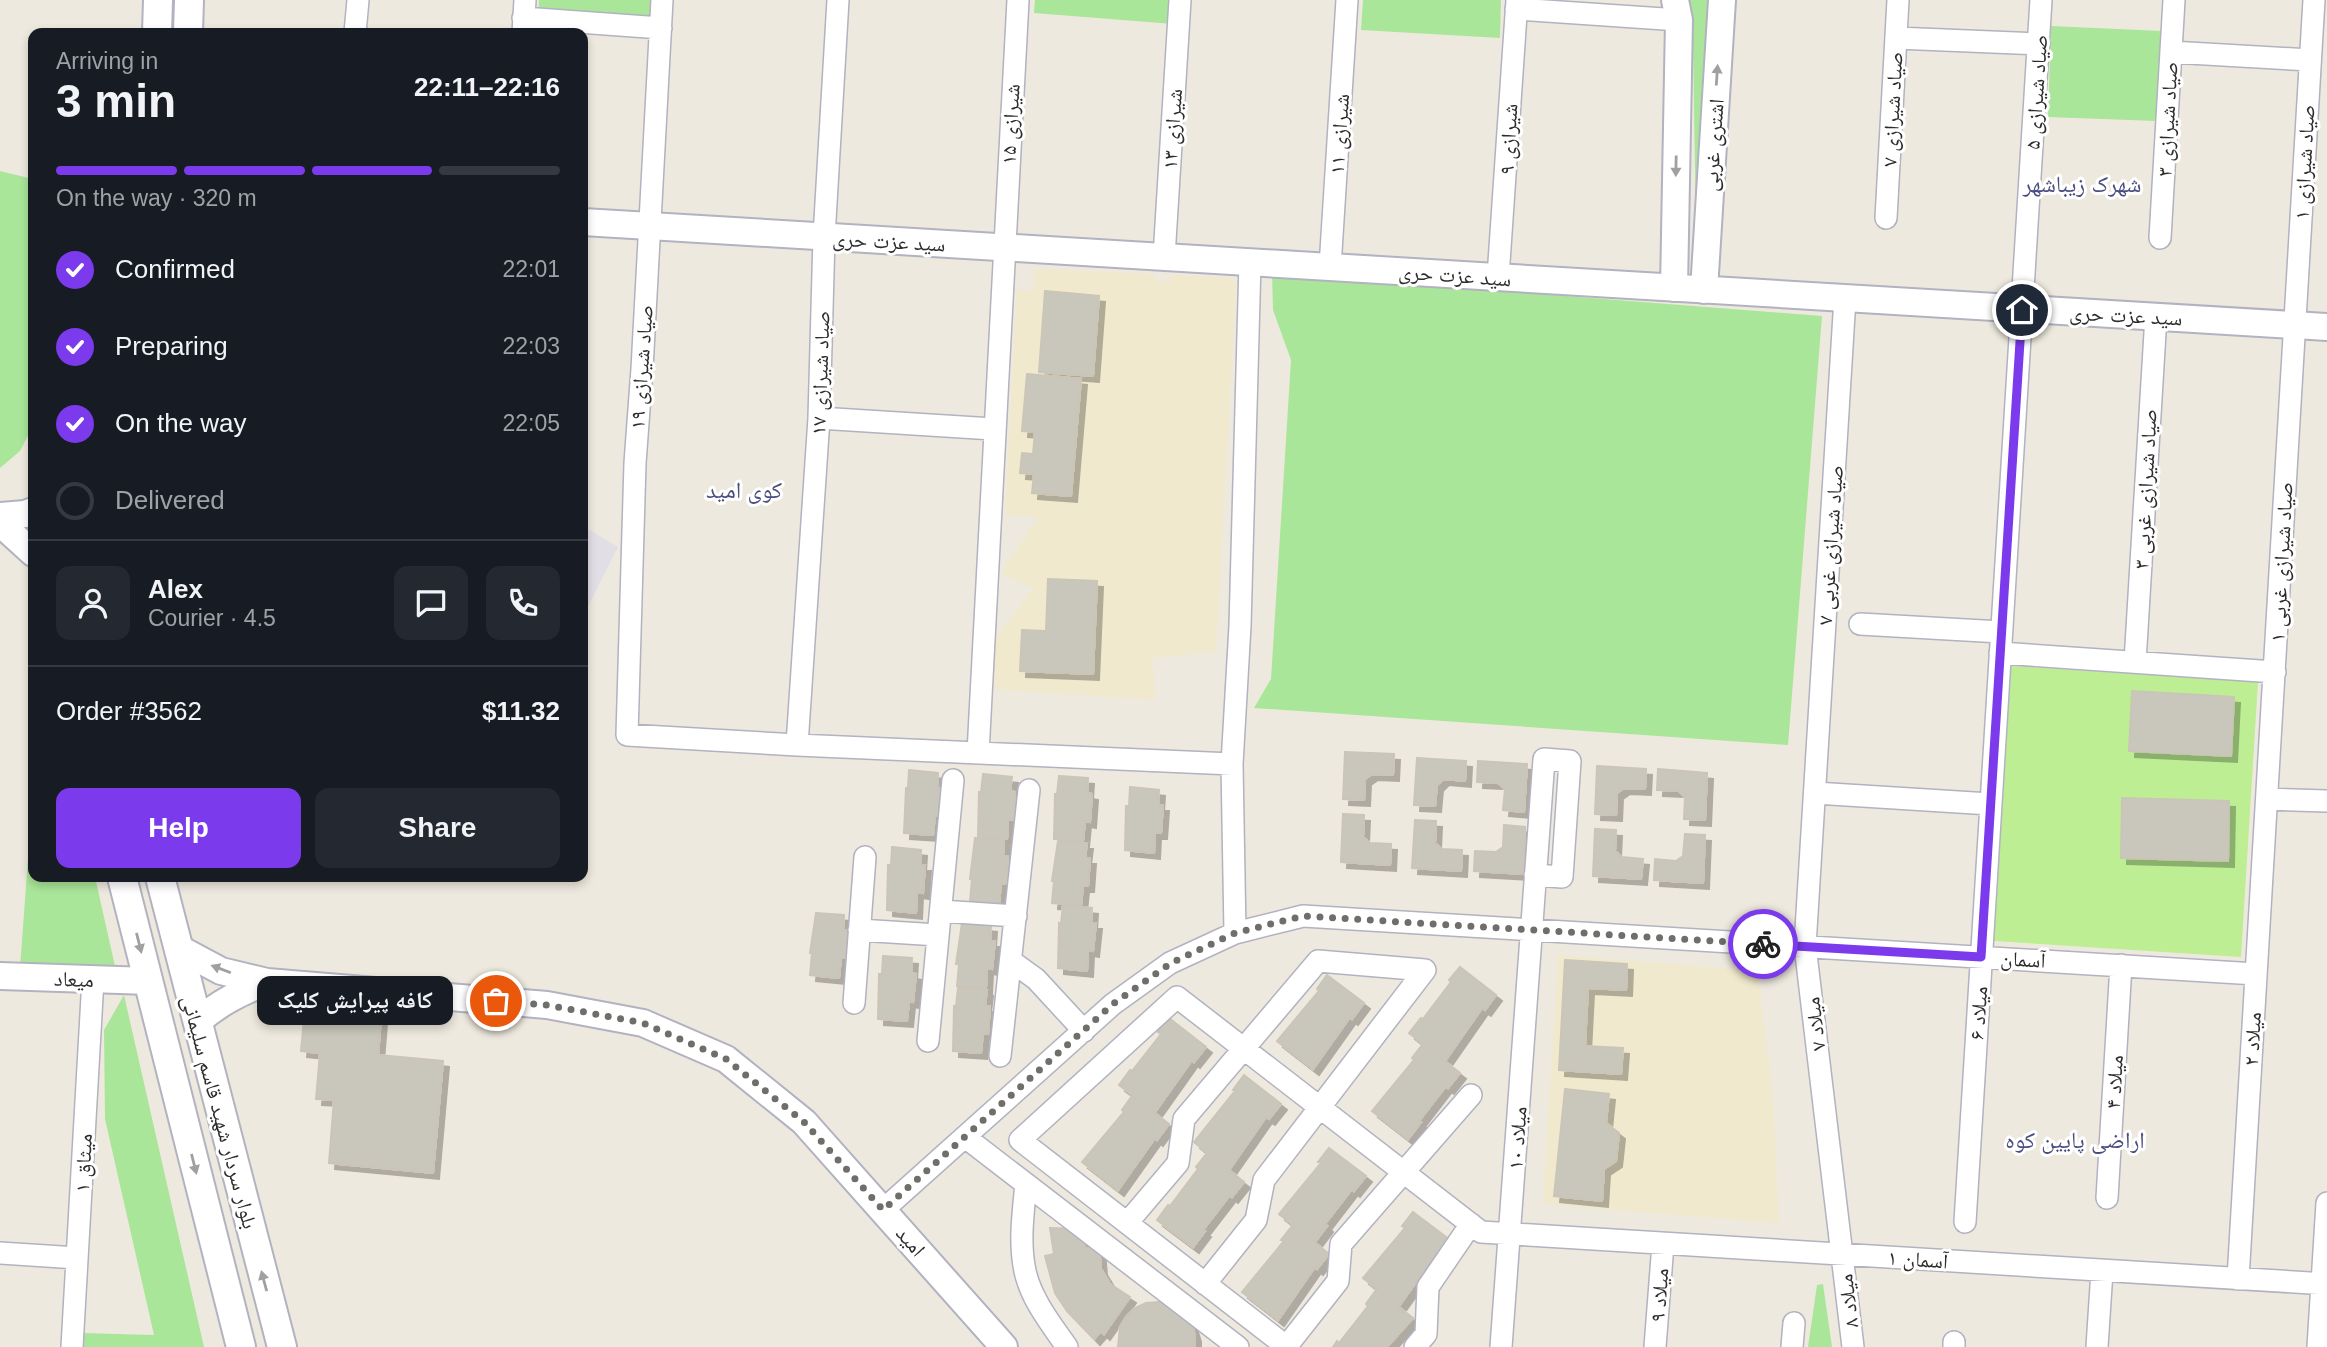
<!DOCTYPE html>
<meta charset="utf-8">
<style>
body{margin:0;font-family:Helvetica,"Noto Naskh Arabic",sans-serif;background:#242831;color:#f1f3f6;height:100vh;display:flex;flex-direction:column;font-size:26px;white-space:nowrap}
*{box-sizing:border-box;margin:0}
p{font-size:23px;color:#9ea1a6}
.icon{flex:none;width:38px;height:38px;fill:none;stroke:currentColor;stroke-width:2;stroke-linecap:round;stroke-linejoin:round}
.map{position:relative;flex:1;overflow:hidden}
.side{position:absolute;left:28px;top:28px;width:560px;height:854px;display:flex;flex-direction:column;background:#171b24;border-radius:14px;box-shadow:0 4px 10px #0003}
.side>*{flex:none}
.pin{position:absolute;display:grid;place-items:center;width:60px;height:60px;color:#fff;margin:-30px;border:4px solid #fff;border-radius:50%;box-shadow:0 2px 7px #0007}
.courier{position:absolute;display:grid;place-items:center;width:70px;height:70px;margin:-35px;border:5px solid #7c3aed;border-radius:50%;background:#fff;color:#222;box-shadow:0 2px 9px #0007}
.bubble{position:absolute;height:49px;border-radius:14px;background:#171b24;box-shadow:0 4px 10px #0003;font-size:23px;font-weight:800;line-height:49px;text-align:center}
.summary em{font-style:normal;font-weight:800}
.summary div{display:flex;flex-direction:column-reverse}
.summary{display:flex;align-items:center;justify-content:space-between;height:119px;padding:0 28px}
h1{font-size:46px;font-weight:800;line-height:52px}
.bar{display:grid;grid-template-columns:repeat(4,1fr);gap:10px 7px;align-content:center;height:84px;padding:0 28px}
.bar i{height:9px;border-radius:5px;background:#363941}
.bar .active{background:#7c3aed}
.bar p{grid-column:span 4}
.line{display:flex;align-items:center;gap:18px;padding:0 28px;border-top:2px solid #363941}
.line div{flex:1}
.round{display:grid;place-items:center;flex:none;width:74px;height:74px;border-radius:14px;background:#242831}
ol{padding:0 28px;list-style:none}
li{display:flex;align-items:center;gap:21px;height:77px}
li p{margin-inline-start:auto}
li .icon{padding:7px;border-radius:50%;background:#7c3aed;color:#fff;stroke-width:4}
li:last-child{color:#9ea1a6}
li i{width:38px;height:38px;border:4px solid #363941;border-radius:50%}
.primary-button{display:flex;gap:14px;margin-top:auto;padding:14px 28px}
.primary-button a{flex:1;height:80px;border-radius:14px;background:#7c3aed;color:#fff;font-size:28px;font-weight:800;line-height:80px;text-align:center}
.primary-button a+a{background:#242831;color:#f1f3f6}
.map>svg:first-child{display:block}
.industrial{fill:#e2dee6}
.education{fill:#f0e9cd}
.green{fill:#aae699}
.pitch{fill:#bdee94}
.building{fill:#c9c7bc;stroke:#cac5b7;stroke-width:2;filter:url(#shadow)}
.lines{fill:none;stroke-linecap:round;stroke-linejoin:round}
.minor-casing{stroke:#b2b2c0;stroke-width:24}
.tertiary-casing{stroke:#b2b2c0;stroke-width:30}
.secondary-casing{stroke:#b2b2c0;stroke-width:32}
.minor{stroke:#fff;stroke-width:21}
.tertiary{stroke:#fff;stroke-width:26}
.secondary{stroke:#fff;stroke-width:28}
.oneway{fill:#a0a0a0}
.done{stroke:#706e6a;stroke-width:7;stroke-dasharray:0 12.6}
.route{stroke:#7c3aed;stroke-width:9}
.labels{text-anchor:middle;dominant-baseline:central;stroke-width:6;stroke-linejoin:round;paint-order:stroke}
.street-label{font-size:21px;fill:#2c2c2c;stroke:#fff}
.neighbourhood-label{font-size:23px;fill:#4a4d7f;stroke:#fff}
</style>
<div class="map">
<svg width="2327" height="1347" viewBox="0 0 2327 1347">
<defs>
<filter id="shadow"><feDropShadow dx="6" dy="6" stdDeviation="0" flood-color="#0004"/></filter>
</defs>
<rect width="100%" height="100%" fill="#eee9de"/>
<!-- industrial -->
<path class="industrial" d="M583,526L618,547L583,617Z"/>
<!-- education -->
<path class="education" d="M1035,269L1153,274L1157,281L1169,282L1174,275L1229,278L1236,284L1216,652L1152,658L1156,700L991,689L995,639L1033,589L1001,573L1038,517L1005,515L1017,290H1033Z
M1558,955L1757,971L1773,1095L1779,1223L1543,1204Z"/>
<!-- green -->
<path class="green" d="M539,0H653L652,27L538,19Z
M1035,0H1174L1173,24L1034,13Z
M1363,0H1501L1500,38L1361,30Z
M1687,0H1711L1696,234L1693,45Z
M2051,26L2162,31L2156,121L2048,117Z
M0,171L33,179V426L20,451L0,468Z
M1272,273L1822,316L1788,745L1254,708L1271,679L1291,360L1273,310Z
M33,790V877H95L117,975L20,968Z
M124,995L204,1347H81L82,1333L154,1335L105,1119L104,1030Z
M1823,1284L1832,1347H1808L1817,1285Z"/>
<!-- pitch -->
<path class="pitch" d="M2011,666L2258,682L2241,957L1994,941Z"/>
<!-- building -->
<path class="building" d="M1045,291L1099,296L1093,376L1039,372Z
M1027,374L1081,379L1071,496L1032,493L1034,474L1020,473L1022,453L1033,454L1035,432L1022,431Z
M1048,579L1097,581L1093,674L1020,671L1022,630L1046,631Z
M2132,691L2234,697L2231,756L2129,751Z
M1345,752L1394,754L1393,775L1372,774L1365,779L1364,800L1343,799Z
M1417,758L1466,761L1465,781L1443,779L1437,785L1435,806L1414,805Z
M1478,761L1527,764L1524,812L1503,810L1505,789L1498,783L1477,782Z
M1597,766L1646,769L1645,789L1624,788L1617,793L1616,815L1595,814Z
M1658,769L1707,773L1705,820L1684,819L1685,797L1679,791L1657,790Z
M909,770L938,773L937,788H942L940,816L935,815L933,835L904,833L906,788H908Z
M983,774L1012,777L1010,791L1015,792L1013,820L1008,819L1007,839L978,837L979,792H981Z
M1059,776L1088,778L1087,793L1092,794L1090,822L1085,821L1083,841L1054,839L1055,794H1057Z
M1130,787L1159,790L1158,805H1163L1161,833H1155L1154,853L1125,850L1126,806H1129Z
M2122,798L2229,801L2228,861L2121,858Z
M1343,814L1364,815L1363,837L1370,843L1391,844L1390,865L1341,862Z
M1415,820L1436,821L1435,843L1441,849L1462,850L1461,871L1412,868Z
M1504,825L1525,827L1523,874L1474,871L1475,851L1496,852L1503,847Z
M1595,829L1616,830L1615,851L1621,857L1643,859L1641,879L1593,876Z
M1685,834L1705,835L1703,883L1654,880L1655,859L1676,861L1683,856Z
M975,838L1004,841L1003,856H1008L1006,884H1001L999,904L970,901L972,879H970Z
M1058,841L1087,843L1085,858H1090L1088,886H1083L1081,906L1052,903L1054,881H1052Z
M892,847L921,850L920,865H925L923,893L917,892L916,913L887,910L888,865H891Z
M1063,905L1092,908L1091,923H1096L1093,951L1088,950L1087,971L1058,968L1059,923L1061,924Z
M816,913L844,915L843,930L848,931L846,958H841L839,978L810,975L812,953H810Z
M962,923L991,926L990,941H995L992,969L987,968L986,988L957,986L959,964H956Z
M883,956L912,958L911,973L916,974L913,1002L909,1001L907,1021L878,1019L879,974H882Z
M1565,960L1627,964L1626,990L1588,988L1585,1046L1623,1048L1621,1074L1559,1070Z
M1460,967L1496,995L1485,1010L1482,1008L1445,1061L1409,1033L1421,1018L1423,1019L1451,982L1449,980Z
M1327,975L1364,1003L1352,1019L1350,1017L1313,1069L1277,1041L1319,991L1317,989Z
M958,988L987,990L985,1006H990L988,1034L983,1033L981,1053L953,1051L954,1006H956Z
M306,999L382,1006L378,1055L443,1061L433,1173L329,1163L334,1100L316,1099L320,1053L301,1051Z
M1169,1018L1206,1047L1194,1062L1192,1060L1155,1112L1119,1085L1130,1070L1132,1071L1161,1034L1158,1032Z
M1423,1044L1460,1073L1448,1088L1446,1086L1419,1121L1421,1122L1408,1139L1372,1111L1414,1060L1412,1058Z
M1244,1075L1281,1104L1269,1119L1266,1117L1229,1170L1194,1142L1235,1091L1233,1090Z
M1565,1089L1609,1094L1606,1123L1619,1133L1616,1161L1604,1169L1602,1201L1554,1196Z
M1132,1096L1169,1124L1157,1140L1155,1138L1118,1190L1082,1162L1124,1112L1122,1110Z
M1329,1148L1366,1176L1354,1191L1352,1189L1325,1224L1327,1226L1315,1242L1279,1214L1321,1163L1318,1162Z
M1207,1153L1244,1182L1232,1197L1230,1195L1203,1230L1205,1231L1193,1247L1157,1220L1168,1205L1170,1206L1198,1169L1196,1167Z
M1413,1212L1450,1240L1438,1256L1436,1254L1399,1306L1363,1278L1405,1228L1402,1226Z
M1293,1225L1329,1254L1317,1269L1315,1267L1278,1320L1242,1292L1284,1241L1281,1240Z
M1050,1228L1083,1229L1085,1249L1099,1246L1101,1269L1110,1284L1130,1297L1104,1334L1101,1331L1094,1339L1067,1311L1055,1293L1045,1256L1054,1254Z
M1376,1290L1413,1318L1387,1347H1333L1337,1341L1339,1343L1368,1306L1366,1304Z
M1159,1302L1172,1305L1191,1323L1195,1336V1347H1118L1120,1327L1126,1317L1135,1308L1146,1303Z"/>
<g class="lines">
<!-- minor casing -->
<g class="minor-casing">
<path id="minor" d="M662,0L642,369L635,463L627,735L797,745L1232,764
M1516,9L1679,20
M523,18L661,28
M355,33L358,0
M523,33L525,0
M1896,38L2039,44
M2171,52L2310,60
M1886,218L1898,0
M2160,238L2174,0
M1164,257L1180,0
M1330,267L1347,0
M1498,277L1517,0
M1845,298L1805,946L1853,1347
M819,418L993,429
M1860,624L2001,632
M2000,653L2275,672
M2135,662L2156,316
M797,745L819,418L824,237L838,0
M978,753L1018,0
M1815,793L1990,804
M2267,799L2327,801
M941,911L1016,916
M859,930L938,935
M1235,933L1232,764L1240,626L1250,262
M1011,961L1036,979L1084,1031
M854,1003L865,857
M928,1041L953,780
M1000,1056L1029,790
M965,1137L1238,1347
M1026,1184C1023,1213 1019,1243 1025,1271C1031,1299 1051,1324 1067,1347
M2107,1198L2121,965
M883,1210L1113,1004L1170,963L1235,933L1303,916L2256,974
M1965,1222L2041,0
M1127,1223L1178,1163L1184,1119L1318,961L1425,970L1264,1180L1256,1220L1205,1284
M0,1253L77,1258
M2238,1279L2314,0
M72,1347L93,979
M1286,1347L1338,1281L1341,1244L1471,1095
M1287,1347L1020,1140L1177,997L1481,1232L2327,1284
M1415,1347L1426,1334L1428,1287L1471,1224
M1501,1347L1544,759L1570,761L1562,877L1535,875
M1655,1347L1663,1244
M1792,1347L1794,1323
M1954,1347V1342
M2097,1347L2102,1271
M2318,1347L2327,1203"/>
</g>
<!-- tertiary casing -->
<g class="tertiary-casing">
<path id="tertiary" d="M583,222L2327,327
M1674,288L1679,20L1675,0
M1704,290L1722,0
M0,516L25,514L33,511
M0,523L33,553
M178,948L221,971L267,982L547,1005L643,1023L726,1059L804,1122L1004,1347
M0,976L149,981
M197,1022C219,1003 240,992 267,982"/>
</g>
<!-- secondary casing -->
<g class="secondary-casing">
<path id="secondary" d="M157,33L158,0
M188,33L189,0
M122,877L241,1347
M160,877L282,1347"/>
</g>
<!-- minor -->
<use href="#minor" class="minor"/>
<!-- tertiary -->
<use href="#tertiary" class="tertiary"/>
<!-- secondary -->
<use href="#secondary" class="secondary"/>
</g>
<!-- one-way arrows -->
<defs><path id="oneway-solid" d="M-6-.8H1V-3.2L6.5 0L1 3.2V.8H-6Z" transform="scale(1.75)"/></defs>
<g class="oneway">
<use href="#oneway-solid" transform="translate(1717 75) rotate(-86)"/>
<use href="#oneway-solid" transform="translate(1676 166) rotate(91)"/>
<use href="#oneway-solid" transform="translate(139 943) rotate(76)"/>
<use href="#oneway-solid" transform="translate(221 969) rotate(-159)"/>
<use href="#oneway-solid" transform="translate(194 1164) rotate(76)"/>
<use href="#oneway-solid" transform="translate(264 1281) rotate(-105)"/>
</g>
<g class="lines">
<!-- done -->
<path class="done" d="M496,1001L547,1005L643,1023L726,1059L804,1122L883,1210L1113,1004L1171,963L1235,933L1303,916L1763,944"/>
<!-- route -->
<path class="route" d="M1763,944L1981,957L2022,310"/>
</g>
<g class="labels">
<!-- street labels -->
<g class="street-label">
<text transform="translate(2036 92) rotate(-86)">صیاد شیرازی ۵</text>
<text transform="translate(1892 109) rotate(-87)">صیاد شیرازی ۷</text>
<text transform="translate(2167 119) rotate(-87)">صیاد شیرازی ۳</text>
<text transform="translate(1010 124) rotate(-87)">شیرازی ۱۵</text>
<text transform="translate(1172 129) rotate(-86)">شیرازی ۱۳</text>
<text transform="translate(1339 134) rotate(-86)">شیرازی ۱۱</text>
<text transform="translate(1508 139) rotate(-87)">شیرازی ۹</text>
<text transform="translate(1713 145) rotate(-86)">اشتری غربی</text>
<text transform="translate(2304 162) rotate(-87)">صیاد شیرازی ۱</text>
<text transform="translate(889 241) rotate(3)">سید عزت حری</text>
<text transform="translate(1455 275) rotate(4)">سید عزت حری</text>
<text transform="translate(2126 315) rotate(3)">سید عزت حری</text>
<text transform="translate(641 367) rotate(-86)">صیاد شیرازی ۱۹</text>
<text transform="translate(820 373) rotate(-88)">صیاد شیرازی ۱۷</text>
<text transform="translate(2145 489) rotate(-87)">صیاد شیرازی غربی ۳</text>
<text transform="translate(1830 545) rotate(-86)">صیاد شیرازی غربی ۷</text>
<text transform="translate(2281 562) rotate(-87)">صیاد شیرازی غربی ۱</text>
<text transform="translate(2023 959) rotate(3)">آسمان</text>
<text transform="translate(74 979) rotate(2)">میعاد</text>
<text transform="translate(1978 1013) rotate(-86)">میلاد ۶</text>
<text transform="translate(1815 1024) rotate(-97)">میلاد ۷</text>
<text transform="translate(2252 1039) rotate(-87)">میلاد ۲</text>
<text transform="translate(2114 1082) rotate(-87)">میلاد ۴</text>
<text transform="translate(220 1112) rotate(75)">بلوار سردار شهید قاسم سلیمانی</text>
<text transform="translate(1517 1138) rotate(-86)">میلاد ۱۰</text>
<text transform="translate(83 1163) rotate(-87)">میثاق ۱</text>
<text transform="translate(911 1241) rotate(49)">امید</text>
<text transform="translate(1918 1259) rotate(4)">آسمان ۱</text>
<text transform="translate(1659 1295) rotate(-86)">میلاد ۹</text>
<text transform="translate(1848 1301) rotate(-97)">میلاد ۸</text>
</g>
<!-- neighbourhood labels -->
<g class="neighbourhood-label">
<text x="2082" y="184">شهرک زیباشهر</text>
<text x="744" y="490">کوی امید</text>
<text x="2075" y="1140">اراضی پایین کوه</text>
</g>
</g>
</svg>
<div class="pin" style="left:496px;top:1001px;background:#ea580c"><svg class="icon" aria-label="bag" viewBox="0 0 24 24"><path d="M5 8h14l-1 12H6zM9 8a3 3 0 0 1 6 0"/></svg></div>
<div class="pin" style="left:2022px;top:310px;background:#1f2937"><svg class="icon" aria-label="home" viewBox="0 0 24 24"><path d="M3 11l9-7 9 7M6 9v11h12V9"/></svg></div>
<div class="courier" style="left:1763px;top:944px"><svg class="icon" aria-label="bike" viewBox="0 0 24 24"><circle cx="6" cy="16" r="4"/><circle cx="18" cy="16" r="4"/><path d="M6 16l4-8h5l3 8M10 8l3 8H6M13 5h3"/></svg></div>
<div class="bubble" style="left:257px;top:976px;width:196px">کافه پیرایش کلیک</div>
<section class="side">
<div class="summary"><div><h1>3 min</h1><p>Arriving in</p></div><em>22:11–22:16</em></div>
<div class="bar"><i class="active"></i><i class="active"></i><i class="active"></i><i></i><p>On the way · 320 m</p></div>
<ol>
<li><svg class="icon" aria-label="check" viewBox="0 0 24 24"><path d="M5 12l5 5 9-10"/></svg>Confirmed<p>22:01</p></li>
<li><svg class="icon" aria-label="check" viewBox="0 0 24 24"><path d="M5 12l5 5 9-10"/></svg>Preparing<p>22:03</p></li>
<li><svg class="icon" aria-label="check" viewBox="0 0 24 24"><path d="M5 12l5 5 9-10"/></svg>On the way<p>22:05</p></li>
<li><i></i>Delivered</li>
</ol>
<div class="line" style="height:126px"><a class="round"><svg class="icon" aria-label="person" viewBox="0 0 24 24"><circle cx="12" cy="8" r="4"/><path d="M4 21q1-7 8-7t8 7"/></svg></a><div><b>Alex</b><p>Courier · 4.5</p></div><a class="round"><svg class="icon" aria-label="chat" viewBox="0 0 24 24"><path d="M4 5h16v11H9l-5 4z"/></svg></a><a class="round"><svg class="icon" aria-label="phone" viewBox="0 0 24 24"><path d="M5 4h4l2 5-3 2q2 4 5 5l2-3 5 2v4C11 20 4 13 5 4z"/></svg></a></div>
<div class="line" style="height:91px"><div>Order #3562</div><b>$11.32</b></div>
<div class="primary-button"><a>Help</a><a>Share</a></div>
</section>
</div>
